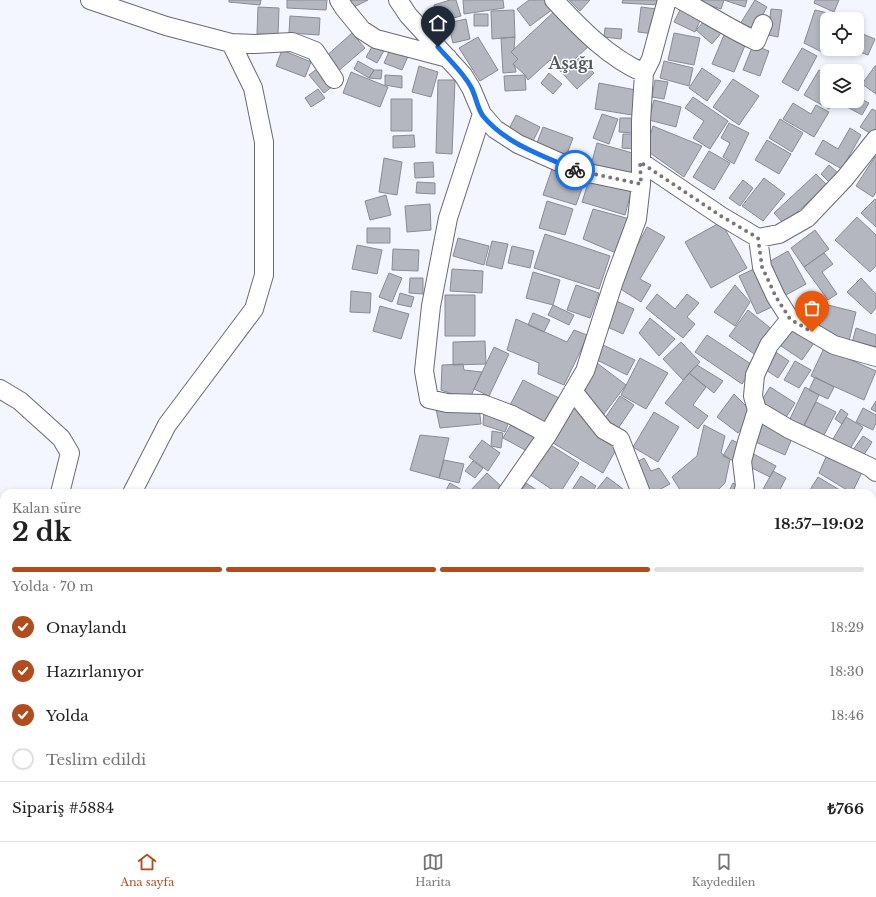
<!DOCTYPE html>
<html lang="tr">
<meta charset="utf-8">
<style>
body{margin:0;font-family:"Libre Baskerville",serif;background:#f6f6f6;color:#222;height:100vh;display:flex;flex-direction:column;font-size:15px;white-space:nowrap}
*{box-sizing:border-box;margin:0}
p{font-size:13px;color:#767676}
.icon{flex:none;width:22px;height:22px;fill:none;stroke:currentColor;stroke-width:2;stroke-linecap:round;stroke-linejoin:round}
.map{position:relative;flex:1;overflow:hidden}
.drawer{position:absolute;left:0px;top:489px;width:876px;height:352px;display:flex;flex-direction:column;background:#fff;border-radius:12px 12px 0 0;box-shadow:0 2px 6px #0003}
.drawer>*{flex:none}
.fabs{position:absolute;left:820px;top:12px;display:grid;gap:8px}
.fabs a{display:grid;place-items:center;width:44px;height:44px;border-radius:8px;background:#fff;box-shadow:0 2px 6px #0003;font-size:20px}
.pin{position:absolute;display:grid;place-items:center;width:34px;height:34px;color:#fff;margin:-41px -17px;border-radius:50% 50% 50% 0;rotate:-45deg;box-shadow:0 0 4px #0007}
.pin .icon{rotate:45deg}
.courier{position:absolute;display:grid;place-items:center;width:40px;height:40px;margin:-20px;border:3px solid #1a73e8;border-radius:50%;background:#fff;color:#222;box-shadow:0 1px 5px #0007}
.overview em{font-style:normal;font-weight:700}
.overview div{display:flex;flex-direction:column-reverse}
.overview{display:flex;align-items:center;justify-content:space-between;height:68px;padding:0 12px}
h1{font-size:26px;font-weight:700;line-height:30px}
.bar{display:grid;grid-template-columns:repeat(4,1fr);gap:6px 4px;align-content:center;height:48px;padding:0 12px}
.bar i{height:5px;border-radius:3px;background:#e0e0e0}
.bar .on{background:#b14c1f}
.bar p{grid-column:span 4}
.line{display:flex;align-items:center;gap:10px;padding:0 12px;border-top:1px solid #e0e0e0}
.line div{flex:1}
ol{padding:0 12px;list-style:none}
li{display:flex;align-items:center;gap:12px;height:44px}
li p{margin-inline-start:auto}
li .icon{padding:4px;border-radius:50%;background:#b14c1f;color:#fff;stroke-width:4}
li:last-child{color:#767676}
li i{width:22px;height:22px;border:2px solid #e0e0e0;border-radius:50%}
.dock{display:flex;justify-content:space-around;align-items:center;height:56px;border-top:1px solid #e0e0e0;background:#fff;font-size:11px;color:#767676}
.dock a{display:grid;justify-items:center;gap:2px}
.dock .on{color:#b14c1f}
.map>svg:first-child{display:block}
.building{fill:#b5b7c0;stroke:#888b93}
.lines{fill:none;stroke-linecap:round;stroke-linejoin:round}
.minor-casing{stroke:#696b73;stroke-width:20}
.minor{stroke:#fff;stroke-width:18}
.done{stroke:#76777c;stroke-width:4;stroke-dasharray:0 7.2}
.route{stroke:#1a73e8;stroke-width:5}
.labels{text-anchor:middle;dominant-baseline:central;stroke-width:3;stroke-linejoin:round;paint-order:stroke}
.district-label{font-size:16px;font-weight:bold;fill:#53555d;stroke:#fff}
</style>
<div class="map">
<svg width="876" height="841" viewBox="0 0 876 841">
<rect width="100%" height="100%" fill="#f3f6ff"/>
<!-- building -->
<path class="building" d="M229,0H261L260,5L229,2Z
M287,0H327L326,10L287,8Z
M348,0H368L352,8Z
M450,0H456L461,16L439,22L434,5Z
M463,0H503L504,8L464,14Z
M529,0H546L553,9L530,26L517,9Z
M569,0H590L580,11Z
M623,0H659V5L622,3Z
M692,0H747L745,7L724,0L721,9Z
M755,0L767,7L753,32L740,24Z
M815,0H839L834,12L814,3Z
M682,6L702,16L695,32L674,22Z
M258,7L279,8L278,35L257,34Z
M641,7L657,9L654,34L638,32Z
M558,8L590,45L561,72L550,60L528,80L525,75L513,64L518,59L511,52Z
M771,9L782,10L778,37L768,35Z
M514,10L515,37L492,39L491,11Z
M815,10L836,15L835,19H827V44L824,53L804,43Z
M474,14H488V26H474Z
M290,16L320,18L319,35L289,33Z
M466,19L470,39L453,43L448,23Z
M706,19L721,33L712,44L696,30Z
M605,28L622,29L621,39L604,37Z
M858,32L875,39L868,55L852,49H857Z
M352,33L365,48L336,73L324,58Z
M674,33L700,38L694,65L668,60Z
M724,35L746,43L734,72L712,64Z
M478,37L498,70L480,81L459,48Z
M515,37L514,49L511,52L518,59L513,64L515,67L516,72L503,73L501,38Z
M375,42L386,47L377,63L366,57Z
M753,45L769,51L760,76L743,70Z
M391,47L409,54L402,70L384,63Z
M802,48L817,56L798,91L782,82Z
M282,50L311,62L305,77L276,66Z
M579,58L594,73L577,89L563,74Z
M358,61L374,70L369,78L354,69Z
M664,61L693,68L689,86L660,78Z
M419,66L438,72L431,97L412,92Z
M875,66H876V94L862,84Z
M318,68L333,86L324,93L309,75Z
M702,68L721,81L707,101L689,88Z
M374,70H382L381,79L369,78Z
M819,70L827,74V101H834L829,109L804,95Z
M351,72L388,87L380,107L343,93Z
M549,73L562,84L553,94L541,83Z
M385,75L402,76V88L385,85Z
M525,75L526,90L505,91L504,76Z
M733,79L759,96L739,125L713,107Z
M438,80H455L452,154L436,153Z
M655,80L668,82L664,99L652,97Z
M599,83L636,90L632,115L595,109Z
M318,89L325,98L311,107L305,98Z
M693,97L728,121L710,149L693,138L704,121L685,108Z
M857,97L869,103L862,115L838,102L857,101Z
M391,99H412V131H391Z
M654,100L681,107L676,127L649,120Z
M793,103L811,114L816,105L829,112L814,137L783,119Z
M872,109L876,111V131L873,135L860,127Z
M602,114L618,119L609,144L593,138Z
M516,115L540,127L532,143L508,131Z
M620,118H636L635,133L619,132Z
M780,119L803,133L792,152L769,138Z
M729,123L749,133L734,164L723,157L730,143L721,138Z
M653,126L702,146L684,177L646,150Z
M543,127L573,138L565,159L535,148Z
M850,128L861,135L842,169L815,154L823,140L838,149Z
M623,134H635L634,149L622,148Z
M414,135L415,147L393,148V136Z
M767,140L791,154L779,174L755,160Z
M597,143L636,154L630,175L591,165Z
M709,151L730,163L714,190L693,177Z
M876,155V192L873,197L856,186Z
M384,158L402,162L397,195L379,192Z
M433,162L434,177L415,178L414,163Z
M829,165L838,173L829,182L821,174Z
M553,166L586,177L576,205L543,195Z
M816,174L827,185L784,224L774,213Z
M590,177L632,189L625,215L582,202Z
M764,178L785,194L763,221L742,206Z
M743,180L753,188L740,206L729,198Z
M417,182L435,183V194L416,193Z
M386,195L391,215L370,220L365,201Z
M875,199L876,200V227L861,213Z
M547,201L573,209L565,235L539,228Z
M430,204L431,230L407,232L405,206Z
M593,209L630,219L616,253L583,239Z
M857,217L876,235V266L870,272L835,240Z
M721,222L747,268L711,288L685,242Z
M647,227L665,237L640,279L651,285L641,302L616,286Z
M367,228H390V243H367Z
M815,230L829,249L804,267L791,248Z
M545,234L610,256L599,289L534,268Z
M458,238L489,246L484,265L453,256Z
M492,241L508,244L502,269L486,265Z
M357,245L382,250L377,274L352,269Z
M512,246L534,251L530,268L508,263Z
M393,249L419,250L418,271L392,270Z
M788,251L806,284L786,295L767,263Z
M824,253L833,264L822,272L837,294L828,300L804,267Z
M756,268L774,306L757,314L739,276Z
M452,269L483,271L482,293L450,291Z
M533,272L560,280L553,305L526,298Z
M389,273L402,278L392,302L379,297Z
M410,278H423V294L409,293Z
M861,278L876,294V308L871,314L847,292Z
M576,285L599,293L590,318L567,310Z
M735,285L750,302L735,326L714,312Z
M351,291L371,293L370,313L350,312Z
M400,293L414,297L411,307L397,304Z
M657,294L675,309L687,294L699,303L687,317L695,324L683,338L646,308Z
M445,295H475V336H445Z
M614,300L634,309L623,334L603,325Z
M820,303L856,312L849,341L824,333L800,317Z
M553,305L574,315L569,325L548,315Z
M380,306L409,314L401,339L373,331Z
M748,310L774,331L757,356L729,336Z
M533,313L550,320L544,332L528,325Z
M650,318L675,339L659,356L639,333Z
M516,319L567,342L574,330L587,335L582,348L564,385L538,374L539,363L507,350Z
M790,327L814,343L802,360L778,344Z
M856,328L876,335V350L852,343Z
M707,335L754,366L742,384L695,352Z
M485,341L486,364L453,365V342Z
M681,342L700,362L683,380L663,359Z
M601,344L635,360L627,375L593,358Z
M494,347L509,354L489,396L474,389Z
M824,348L876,371L864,400L811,376Z
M774,351L789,361L778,378L763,368Z
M640,358L668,373L646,409L621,395Z
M593,360L626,385L604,414L580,390Z
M795,361L811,370L799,388L784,380Z
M463,364L464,370L482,372L469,400L441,390L442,365Z
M697,365L723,381L714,393L689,373Z
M689,373L706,387L693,405L708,416L698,429L665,403Z
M815,377L834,387L828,399L809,390Z
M523,380L559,398L546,425L509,407Z
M770,387L795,403L785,419L760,403Z
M805,387L819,395L803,428L789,421Z
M734,394L754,414L738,433L717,417Z
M620,396L634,405L617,430L603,421Z
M876,401V412L871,409Z
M816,402L836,412L824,435L804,425Z
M570,403L618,446L603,473L548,440Z
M479,406L481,424L440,428L436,409Z
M484,408L510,419L505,432L483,425Z
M863,408L876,415V423L873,430L856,422Z
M841,409L848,414L842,424L835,419Z
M654,412L679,427L658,462L633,447Z
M846,417L863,427L850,449L833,439Z
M513,421L536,434L527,451L503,438Z
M759,422L793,436L785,455L751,440Z
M704,425L725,436L721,453L730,459L725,483L715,493H682L672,477L697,456Z
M492,431L503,433L501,448L491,446Z
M420,435L449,438L439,478L410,470Z
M863,436L872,442L862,458L852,451Z
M482,440L500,453L488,471L469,457Z
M732,440L744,446L736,462L723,456Z
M549,444L579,463L560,493H557L529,474Z
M750,452L776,466L770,477L744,464Z
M826,457L862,472L852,493L819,473Z
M644,458L651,471L659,468L670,484L653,493H645L635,463Z
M444,460L464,464L459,483L439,478Z
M473,461L483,468L475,478L465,471Z
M773,471L786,478L778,493H766L762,491Z
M487,473L504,489L501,493H470L469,492Z
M581,476L596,486L591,493H570Z
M607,477L623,489L620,493H594Z
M818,477L843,492V493H808Z
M450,483L462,490L460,493H444Z
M526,483L541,493H520Z
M733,483L742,488L739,493H728Z
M872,517L876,521V540L872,543Z
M873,643L876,646V689L872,686Z
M876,704V718L872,715V709Z
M872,732L876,740V759L872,761Z
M377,837H388L390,841H378Z
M409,837H422L423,841H410Z
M528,837H548L544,841H524Z
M595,837H620L622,841H593Z
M668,837H686L684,841H666Z
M696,837H715L717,841H698Z"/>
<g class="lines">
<!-- minor casing -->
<g class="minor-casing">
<path id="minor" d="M90,0L166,26L231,43L253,88L264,142V275L254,309L167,425L132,493
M339,0L344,8L362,30L376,39L448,58
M398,0L408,15L463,75L471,88L482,114L495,129L518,144L579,171L641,184
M554,0C580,28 609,58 644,73
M681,0C706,13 730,29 756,41L763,24
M231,43L255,44L292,42L315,51L334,79
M482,114L448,218L431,306L424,371L429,399L447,403L483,404L512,415L548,434
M641,162L721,216L758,238L779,234L807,218L845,178L876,139
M758,238L762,267L776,297L790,319L834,345L876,357
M0,389L20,401L61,438L70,453L60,493
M573,391L604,430L620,439L641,493
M757,410L789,429L870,467L876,472
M507,493L548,434L585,371L614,281L637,219L641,184V121L644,73L651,59L667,0
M743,493L745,486L742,461L747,442L757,410L753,396L755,375L769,345L790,319
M872,634L876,631
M0,636L4,633
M364,837L365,841
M625,837L628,841
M514,841L517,837
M861,841L865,837"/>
</g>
<!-- minor -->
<use href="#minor" class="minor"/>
</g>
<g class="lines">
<!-- done -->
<path class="done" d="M575,170L641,184L640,162L721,216L758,238L762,267L776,297L790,319L812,332"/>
<!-- route -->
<path class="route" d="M438,47C449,60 463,72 471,87C476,96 477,108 483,116C506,144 542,155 575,170"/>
</g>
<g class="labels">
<!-- district labels -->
<g class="district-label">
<text x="571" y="63">Aşağı</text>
</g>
</g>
</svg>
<div class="fabs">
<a><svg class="icon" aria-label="locate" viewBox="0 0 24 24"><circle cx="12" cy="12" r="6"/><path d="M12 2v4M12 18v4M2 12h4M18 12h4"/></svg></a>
<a><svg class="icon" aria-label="layers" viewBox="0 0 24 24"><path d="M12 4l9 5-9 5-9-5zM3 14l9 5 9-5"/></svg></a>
</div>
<div class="pin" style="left:812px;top:332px;background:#ea580c"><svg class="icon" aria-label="bag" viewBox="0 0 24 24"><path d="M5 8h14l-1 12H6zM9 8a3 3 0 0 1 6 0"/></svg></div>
<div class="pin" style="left:438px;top:47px;background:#1f2937"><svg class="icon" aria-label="home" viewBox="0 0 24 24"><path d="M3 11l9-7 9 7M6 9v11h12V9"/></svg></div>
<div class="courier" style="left:575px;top:170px"><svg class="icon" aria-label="bike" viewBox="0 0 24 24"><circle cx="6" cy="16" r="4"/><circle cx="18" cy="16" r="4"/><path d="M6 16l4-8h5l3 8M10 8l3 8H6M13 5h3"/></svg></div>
<section class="drawer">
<div class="overview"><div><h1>2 dk</h1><p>Kalan süre</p></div><em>18:57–19:02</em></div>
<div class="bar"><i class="on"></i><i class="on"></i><i class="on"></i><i></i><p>Yolda · 70 m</p></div>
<ol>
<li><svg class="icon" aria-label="check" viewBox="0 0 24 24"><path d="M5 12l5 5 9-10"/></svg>Onaylandı<p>18:29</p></li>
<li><svg class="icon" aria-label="check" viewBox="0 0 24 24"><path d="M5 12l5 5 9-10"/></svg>Hazırlanıyor<p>18:30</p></li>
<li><svg class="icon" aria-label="check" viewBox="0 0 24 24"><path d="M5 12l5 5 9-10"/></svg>Yolda<p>18:46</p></li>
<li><i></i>Teslim edildi</li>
</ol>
<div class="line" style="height:52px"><div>Sipariş #5884</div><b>₺766</b></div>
</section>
</div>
<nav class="dock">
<a class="on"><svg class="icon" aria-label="home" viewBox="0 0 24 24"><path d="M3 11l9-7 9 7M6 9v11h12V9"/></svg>Ana sayfa</a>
<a><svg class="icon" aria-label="map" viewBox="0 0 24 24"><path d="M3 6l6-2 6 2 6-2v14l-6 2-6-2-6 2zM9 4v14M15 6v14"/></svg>Harita</a>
<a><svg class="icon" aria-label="saved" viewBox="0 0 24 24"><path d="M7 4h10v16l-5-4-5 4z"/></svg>Kaydedilen</a>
</nav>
